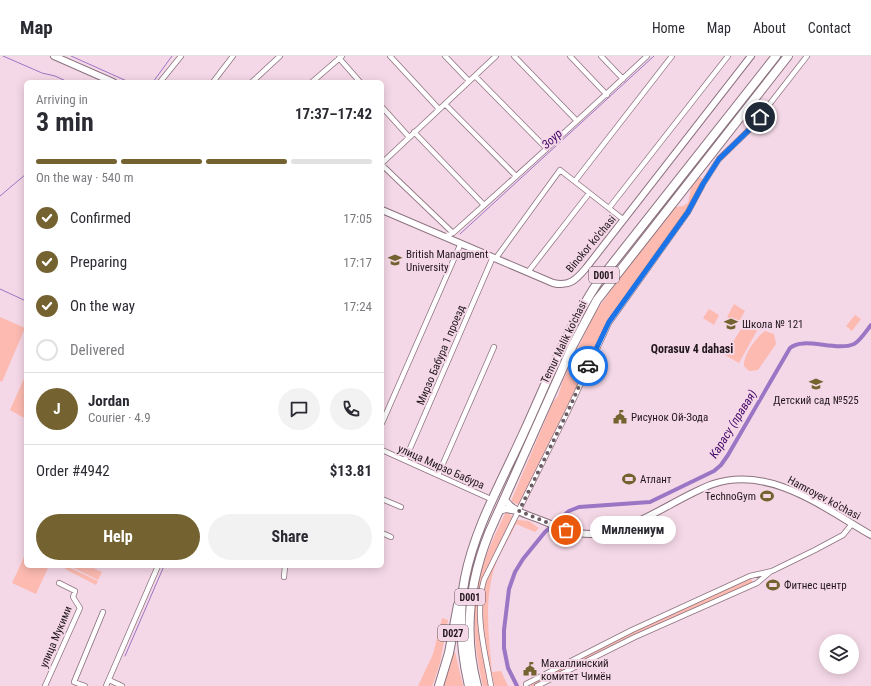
<!DOCTYPE html>
<meta charset="utf-8">
<style>
body{margin:0;font-family:"Roboto Condensed",sans-serif;background:#f2f2f3;color:#2b2b33;height:100vh;display:flex;flex-direction:column;font-size:15px;white-space:nowrap}
*{box-sizing:border-box;margin:0}
p{font-size:13px;color:#7c7c81}
.icon{flex:none;width:22px;height:22px;fill:none;stroke:currentColor;stroke-width:2;stroke-linecap:round;stroke-linejoin:round}
.map{position:relative;flex:1;overflow:hidden}
.panel{position:absolute;left:24px;top:24px;width:360px;height:488px;display:flex;flex-direction:column;background:#fff;border-radius:6px;box-shadow:0 2px 10px #0003}
.panel>*{flex:none}
.buttons{position:absolute;left:819px;top:578px;display:grid;gap:8px}
.buttons a{display:grid;place-items:center;width:40px;height:40px;border-radius:50%;background:#fff;box-shadow:0 2px 10px #0003;font-size:20px}
.pin{position:absolute;display:grid;place-items:center;width:34px;height:34px;color:#fff;margin:-17px;border:2px solid #fff;border-radius:50%;box-shadow:0 1px 4px #0007}
.courier{position:absolute;display:grid;place-items:center;width:40px;height:40px;margin:-20px;border:3px solid #1a73e8;border-radius:50%;background:#fff;color:#222;box-shadow:0 1px 5px #0007}
.bubble{position:absolute;height:28px;border-radius:14px;background:#fff;box-shadow:0 2px 10px #0003;font-size:13px;font-weight:700;line-height:28px;text-align:center}
.head em{font-style:normal;font-weight:700}
.head div{display:flex;flex-direction:column-reverse}
.head{display:flex;align-items:center;justify-content:space-between;height:68px;padding:0 12px}
h1{font-size:26px;font-weight:700;line-height:30px}
.bar{display:grid;grid-template-columns:repeat(4,1fr);gap:6px 4px;align-content:center;height:48px;padding:0 12px}
.bar i{height:5px;border-radius:3px;background:#e1e1e2}
.bar .current{background:#746230}
.bar p{grid-column:span 4}
.line{display:flex;align-items:center;gap:10px;padding:0 12px;border-top:1px solid #e1e1e2}
.line div{flex:1}
.round{display:grid;place-items:center;flex:none;width:42px;height:42px;border-radius:21px;background:#f2f2f3}
ol{padding:0 12px;list-style:none}
li{display:flex;align-items:center;gap:12px;height:44px}
li p{margin-inline-start:auto}
li .icon{padding:4px;border-radius:50%;background:#746230;color:#fff;stroke-width:4}
li:last-child{color:#7c7c81}
li i{width:22px;height:22px;border:2px solid #e1e1e2;border-radius:50%}
.button{display:flex;gap:8px;margin-top:auto;padding:8px 12px}
.button a{flex:1;height:46px;border-radius:24px;background:#746230;color:#fff;font-size:16px;font-weight:700;line-height:46px;text-align:center}
.button a+a{background:#f2f2f3;color:#2b2b33}
header{display:flex;align-items:center;gap:24px;box-sizing:border-box;height:56px;padding:0 20px;background:#fff;border-bottom:1px solid #e1e1e2}
header strong{font-size:19px}
nav{display:flex;gap:22px;margin-inline-start:auto;font-size:14px}
.map>svg:first-child{display:block}
.green{fill:#fcbab1}
.lines{fill:none;stroke-linecap:round;stroke-linejoin:round}
.stream{stroke:#9a76c4;stroke-width:1}
.canal{stroke:#9a76c4;stroke-width:4}
.street-casing{stroke:#8c727f;stroke-width:6}
.secondary-casing{stroke:#8c727f;stroke-width:8}
.highway-casing{stroke:#8c727f;stroke-width:10}
.street{stroke:#fff;stroke-width:4.5}
.secondary{stroke:#fff;stroke-width:6}
.highway{stroke:#fff;stroke-width:8}
.done{stroke:#6b5b63;stroke-width:4;stroke-dasharray:0 7.2}
.route{stroke:#1a73e8;stroke-width:5}
.labels{text-anchor:middle;dominant-baseline:central;stroke-width:4;stroke-linejoin:round;paint-order:stroke}
.shield{fill:#f5d8e7;stroke:#615159;stroke-width:1}
.shield-label{font-size:10px;font-weight:bold;fill:#21171c}
.street-label{font-size:11px;fill:#21171c;stroke:#f5d8e7}
.poi-label{font-size:11px;fill:#21171c;stroke:#f5d8e7;text-anchor:start}
.water-label{font-size:12px;font-style:italic;fill:#410669;stroke:#f5d8e7}
.neighbourhood-label{font-size:12px;font-weight:bold;fill:#21171c;stroke:#f5d8e7}
</style>
<header>
<strong>Map</strong>
<nav><a>Home</a><a>Map</a><a>About</a><a>Contact</a></nav>
</header>
<div class="map">
<svg width="871" height="630" viewBox="0 0 871 630">
<rect width="100%" height="100%" fill="#f5d8e7"/>
<!-- green -->
<path class="green" d="M699,121L703,123L684,159L609,267L523,445L519,449L511,445L553,346L558,340L563,324L594,258L644,188L675,151L683,150L688,147L691,132Z
M734,248L745,255L738,267L727,261Z
M709,253L719,259L714,269L703,262Z
M855,259L861,263L852,275L846,270Z
M0,261L25,272L2,326L0,325Z
M747,263L759,271L739,307L725,299Z
M765,275L774,278L776,288L758,314L749,315L744,310C743,300 756,281 765,275Z
M26,318V363L10,354Z
M506,456L518,464L529,465L539,472L535,476L516,468C509,483 499,498 494,513C484,547 489,582 492,616L501,615L508,630H494L492,617H488L490,630H483C474,592 470,550 482,512C488,493 497,474 506,456Z
M24,501L26,502V510H44L48,512L36,538L12,527Z
M66,510L98,525L96,529L65,513Z
M70,510H89L102,516L98,524Z
M750,520L754,529L659,570L537,630H531L530,627L632,574Z
M442,562L448,564L440,607L433,628L432,630H418L433,598Z
M453,596H455L463,630H442Z"/>
<g class="lines">
<!-- stream -->
<path class="stream" d="M3,0L42,17L55,20L68,26
M71,0L129,26
M153,26L172,0
M0,140L26,118
M460,178L654,0
M0,233L26,245
M125,600L164,510"/>
<!-- canal -->
<path class="canal" d="M517,630L508,612L504,592V574L509,533L515,516L523,503L545,476L569,455L579,451L650,446L714,415L721,409L728,399L790,292C803,280 836,296 854,288C860,285 867,274 871,269"/>
<!-- street casing -->
<g class="street-casing">
<path id="street" d="M390,0L439,53
M445,0L469,25
M514,0L576,64
M570,0L607,39
M601,0L623,23
M339,2L360,26
M475,20L546,92
M160,26L181,0
M213,26L233,0
M252,26L280,0
M312,26L342,0
M445,48L516,120
M382,51L409,81
M414,76L484,149
M382,107L496,0
M382,109L453,177
M575,125L672,0
M609,152L728,0
M446,180L453,177C518,119 583,60 647,0
M496,202L560,114L624,164
M528,216L587,140
M382,367L461,187
M382,394L493,444
M405,404L493,201
M438,419L494,291
M382,443L401,451
M382,477L391,481
M284,521L285,510
M109,624L122,630
M45,630L80,552L73,541L75,535L59,527
M85,630L74,626L103,556
M106,630L158,510
M491,630C485,595 474,559 484,524L569,353L609,267L688,156L703,128L719,103L751,72L807,0
M526,630V628L632,574L750,520L772,515L815,494L843,479L852,468
M537,630L635,581L757,527L770,516"/>
</g>
<!-- secondary casing -->
<g class="secondary-casing">
<path id="secondary" d="M54,0L113,26
M382,154L553,227C569,231 576,224 586,212L751,0
M504,442C512,456 529,459 543,465C558,471 573,478 590,478C628,480 676,441 713,428C770,409 824,452 871,479
M499,455L506,453L517,455"/>
</g>
<!-- highway casing -->
<g class="highway-casing">
<path id="highway" d="M439,630L449,597L458,549
M469,630C461,595 458,558 465,522C475,471 503,423 524,376C547,326 567,273 598,226L776,0
M477,630C463,577 469,527 489,477L573,289L597,244L788,0"/>
</g>
<!-- street -->
<use href="#street" class="street"/>
<!-- secondary -->
<use href="#secondary" class="secondary"/>
<!-- highway -->
<use href="#highway" class="highway"/>
</g>
<g class="lines">
<!-- done -->
<path class="done" d="M566,474L519,455L569,353L588,310"/>
<!-- route -->
<path class="route" d="M588,310L609,266L688,156L703,128L719,103L751,72L760,61"/>
</g>
<!-- icons -->
<defs>
<g id="university-bare" transform="scale(1.08)"><path d="M0-5L7-2L0 1L-7-2ZM-4 1L0 2.5L4 1V4Q0 6-4 4Z" fill="#746230" stroke="#f5d8e7" stroke-width="2.5" paint-order="stroke"/></g>
<g id="school-bare" transform="scale(1.08)"><path d="M0-5L7-2L0 1L-7-2ZM-4 1L0 2.5L4 1V4Q0 6-4 4Z" fill="#746230" stroke="#f5d8e7" stroke-width="2.5" paint-order="stroke"/></g>
<g id="civic-bare" transform="scale(1.08)"><path d="M-.6-6.5H3V-4.5H.6V-3L4-1V1h2V6H-6V1h2V-1L-.6-3ZM-1.2 2.5V6h2.4V2.5Z" fill="#746230" stroke="#f5d8e7" stroke-width="2.5" paint-order="stroke"/></g>
<g id="stadium-bare" transform="scale(1.08)"><path d="M0-5a6.5 5 0 1 0 0 10a6.5 5 0 1 0 0-10ZM-3.5-1.8h7v3.6h-7Z" fill="#746230" stroke="#f5d8e7" stroke-width="2.5" paint-order="stroke"/></g>
</defs>
<g fill-rule="evenodd">
<use href="#university-bare" x="395" y="204"/>
<use href="#school-bare" x="731" y="268"/>
<use href="#school-bare" x="816" y="328"/>
<use href="#civic-bare" x="620" y="361"/>
<use href="#stadium-bare" x="629" y="423"/>
<use href="#stadium-bare" x="767" y="440"/>
<use href="#stadium-bare" x="773" y="529"/>
<use href="#civic-bare" x="530" y="613"/>
</g>
<g class="labels">
<!-- shield labels -->
<g class="shield">
<rect x="589" y="211" width="30" height="16" rx="3"/>
<rect x="455" y="533" width="30" height="16" rx="3"/>
<rect x="438" y="569" width="30" height="16" rx="3"/>
</g>
<g class="shield-label">
<text x="604" y="219">D001</text>
<text x="470" y="541">D001</text>
<text x="453" y="577">D027</text>
</g>
<!-- street labels -->
<g class="street-label">
<text transform="translate(591 188) rotate(-50)">Binokor ko'chasi</text>
<text transform="translate(564 286) rotate(-64)">Temur Malik ko'chasi</text>
<text transform="translate(441 299) rotate(-67)">Мирзо Бабура 1 проезд</text>
<text transform="translate(441 411) rotate(24)">улица Мирзо Бабура</text>
<text transform="translate(824 442) rotate(28)">Hamroyev ko'chasi</text>
<text transform="translate(56 581) rotate(-67)">улица Мукими</text>
</g>
<!-- poi labels -->
<g class="poi-label">
<text x="406" y="198">British Managment<tspan x="406" dy="13">University</tspan></text>
<text x="742" y="268">Школа № 121</text>
<text x="816" y="344" text-anchor="middle">Детский сад №525</text>
<text x="631" y="361">Рисунок Ой-Зода</text>
<text x="640" y="423">Атлант</text>
<text x="756" y="440" text-anchor="end">TechnoGym</text>
<text x="784" y="529">Фитнес центр</text>
<text x="541" y="607">Махаллинский<tspan x="541" dy="13">комитет Чимён</tspan></text>
</g>
<!-- water labels -->
<g class="water-label">
<text transform="translate(552 83) rotate(-42)">Зоур</text>
<text transform="translate(733 368) rotate(-58)">Карасу (правая)</text>
</g>
<!-- neighbourhood labels -->
<g class="neighbourhood-label">
<text x="692" y="293">Qorasuv 4 dahasi</text>
</g>
</g>
</svg>
<div class="buttons">
<a><svg class="icon" aria-label="layers" viewBox="0 0 24 24"><path d="M12 4l9 5-9 5-9-5zM3 14l9 5 9-5"/></svg></a>
</div>
<div class="pin" style="left:566px;top:474px;background:#ea580c"><svg class="icon" aria-label="bag" viewBox="0 0 24 24"><path d="M5 8h14l-1 12H6zM9 8a3 3 0 0 1 6 0"/></svg></div>
<div class="pin" style="left:760px;top:61px;background:#1f2937"><svg class="icon" aria-label="home" viewBox="0 0 24 24"><path d="M3 11l9-7 9 7M6 9v11h12V9"/></svg></div>
<div class="courier" style="left:588px;top:310px"><svg class="icon" aria-label="car" viewBox="0 0 24 24"><path d="M5 17H2v-5l4-1 3-4h7l3 4 3 1v5h-3M9 17h6M6 11h13"/><circle cx="7" cy="17" r="2"/><circle cx="17" cy="17" r="2"/></svg></div>
<div class="bubble" style="left:590px;top:460px;width:86px">Миллениум</div>
<section class="panel">
<div class="head"><div><h1>3 min</h1><p>Arriving in</p></div><em>17:37–17:42</em></div>
<div class="bar"><i class="current"></i><i class="current"></i><i class="current"></i><i></i><p>On the way · 540 m</p></div>
<ol>
<li><svg class="icon" aria-label="check" viewBox="0 0 24 24"><path d="M5 12l5 5 9-10"/></svg>Confirmed<p>17:05</p></li>
<li><svg class="icon" aria-label="check" viewBox="0 0 24 24"><path d="M5 12l5 5 9-10"/></svg>Preparing<p>17:17</p></li>
<li><svg class="icon" aria-label="check" viewBox="0 0 24 24"><path d="M5 12l5 5 9-10"/></svg>On the way<p>17:24</p></li>
<li><i></i>Delivered</li>
</ol>
<div class="line" style="height:72px"><b class="round" style="background:#746230;color:#fff">J</b><div><b>Jordan</b><p>Courier · 4.9</p></div><a class="round"><svg class="icon" aria-label="chat" viewBox="0 0 24 24"><path d="M4 5h16v11H9l-5 4z"/></svg></a><a class="round"><svg class="icon" aria-label="phone" viewBox="0 0 24 24"><path d="M5 4h4l2 5-3 2q2 4 5 5l2-3 5 2v4C11 20 4 13 5 4z"/></svg></a></div>
<div class="line" style="height:52px"><div>Order #4942</div><b>$13.81</b></div>
<div class="button"><a>Help</a><a>Share</a></div>
</section>
</div>
